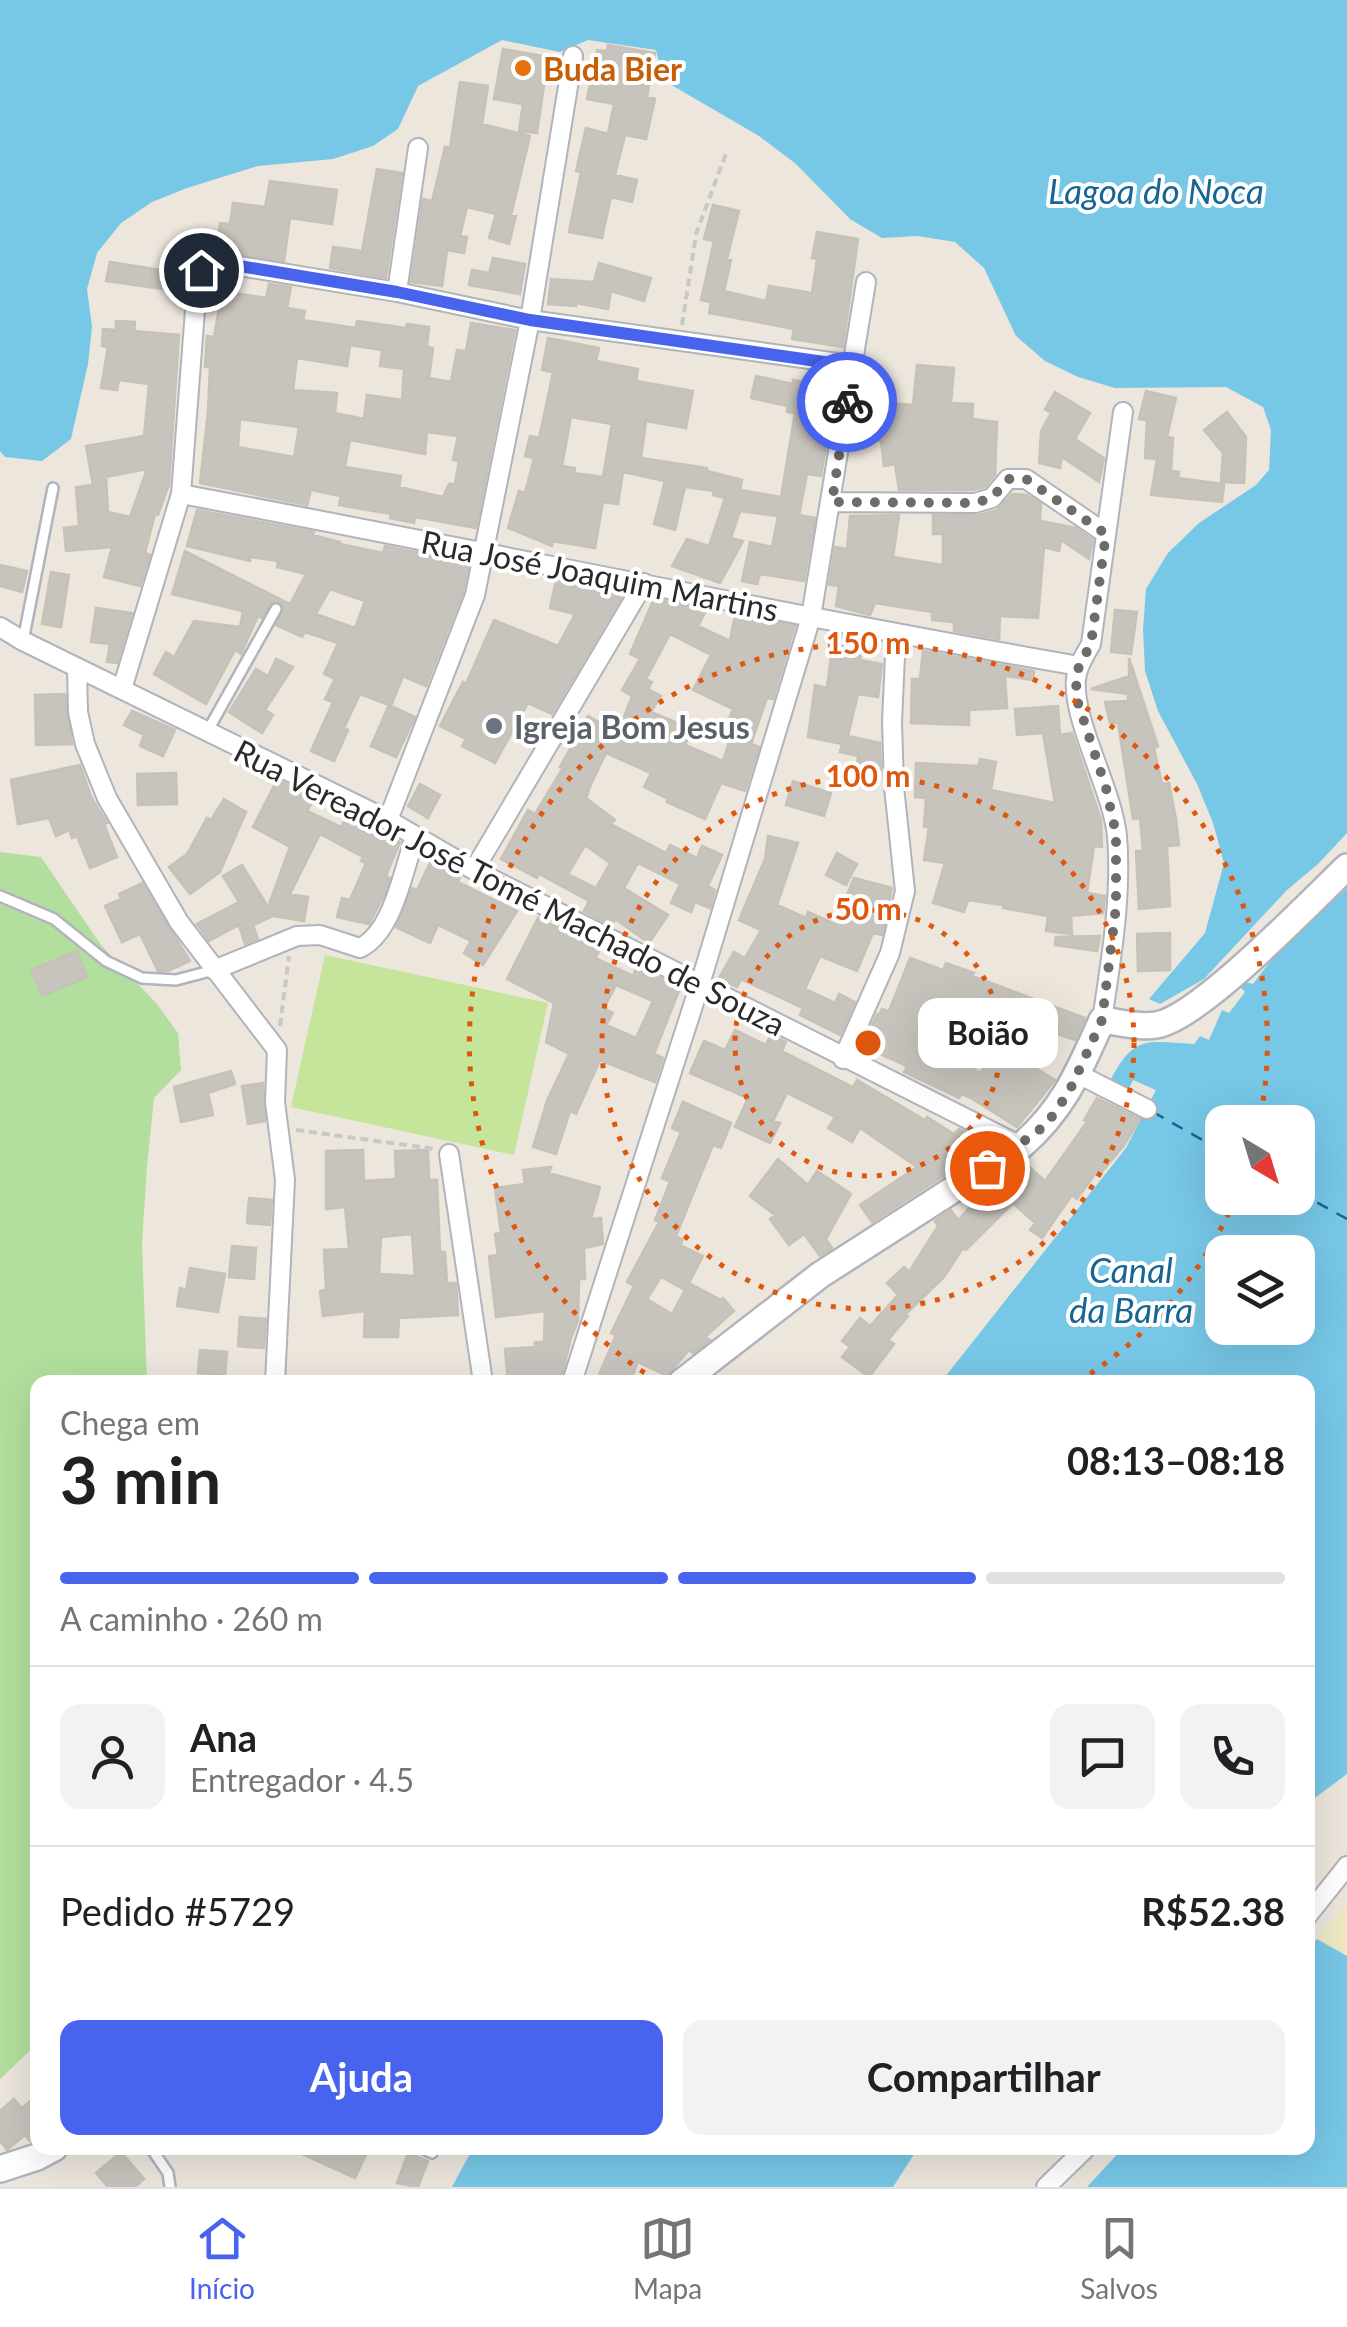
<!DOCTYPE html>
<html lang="pt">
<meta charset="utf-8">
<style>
body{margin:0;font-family:Lato,sans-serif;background:#f2f2f2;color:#202124;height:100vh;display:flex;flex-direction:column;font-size:38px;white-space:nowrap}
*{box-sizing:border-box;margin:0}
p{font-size:32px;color:#757577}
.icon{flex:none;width:55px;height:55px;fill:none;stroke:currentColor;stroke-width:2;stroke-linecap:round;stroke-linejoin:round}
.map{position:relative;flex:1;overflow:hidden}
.sheet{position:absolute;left:30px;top:1375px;width:1285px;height:780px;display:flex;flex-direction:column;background:#fff;border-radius:20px;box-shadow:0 10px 40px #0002}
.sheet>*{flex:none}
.needle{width:65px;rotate:142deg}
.fabs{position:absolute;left:1205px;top:1105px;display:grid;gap:20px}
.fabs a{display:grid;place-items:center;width:110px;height:110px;border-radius:20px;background:#fff;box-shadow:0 10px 40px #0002;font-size:50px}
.pin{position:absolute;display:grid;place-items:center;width:85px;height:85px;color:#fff;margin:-42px;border:5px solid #fff;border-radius:50%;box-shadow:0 2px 10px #0007}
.courier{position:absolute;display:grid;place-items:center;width:100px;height:100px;margin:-50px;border:8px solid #4863ee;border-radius:50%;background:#fff;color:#222;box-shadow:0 2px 12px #0007}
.bubble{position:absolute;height:70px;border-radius:20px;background:#fff;box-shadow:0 10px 40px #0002;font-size:32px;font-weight:700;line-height:70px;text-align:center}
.summary em{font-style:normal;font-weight:700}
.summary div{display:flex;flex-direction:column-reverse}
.summary{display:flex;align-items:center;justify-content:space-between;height:170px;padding:0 30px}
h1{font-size:65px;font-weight:700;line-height:75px}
.bar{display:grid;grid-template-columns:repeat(4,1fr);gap:15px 10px;align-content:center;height:120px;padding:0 30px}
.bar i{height:12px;border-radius:8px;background:#e0e0e0}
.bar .active{background:#4863ee}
.bar p{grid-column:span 4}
.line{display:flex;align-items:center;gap:25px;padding:0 30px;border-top:2px solid #e0e0e0}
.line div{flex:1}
.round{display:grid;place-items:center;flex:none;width:105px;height:105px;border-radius:20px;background:#f2f2f2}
.action{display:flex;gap:20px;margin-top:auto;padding:20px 30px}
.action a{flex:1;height:115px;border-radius:20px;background:#4863ee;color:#fff;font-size:40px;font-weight:700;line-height:115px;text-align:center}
.action a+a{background:#f2f2f2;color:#202124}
.dock{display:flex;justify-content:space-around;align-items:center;height:140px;border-top:2px solid #e0e0e0;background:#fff;font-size:28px;color:#757577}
.dock a{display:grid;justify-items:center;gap:5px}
.dock .active{color:#4863ee}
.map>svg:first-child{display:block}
.green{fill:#b2df9d}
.sand{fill:#eee9c3}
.pitch{fill:#c4e59a}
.water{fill:#77c7e7;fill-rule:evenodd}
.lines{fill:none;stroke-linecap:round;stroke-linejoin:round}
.ferry{stroke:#166593;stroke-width:2.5;stroke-dasharray:12 10;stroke-linecap:butt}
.building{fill:#c7c3bd;stroke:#c7c2b7;stroke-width:2.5;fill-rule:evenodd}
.lane-casing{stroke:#b1b3bd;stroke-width:14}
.street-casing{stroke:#b1b3bd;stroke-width:22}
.secondary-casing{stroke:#b1b3bd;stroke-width:30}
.path{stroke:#c8c8c8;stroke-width:4;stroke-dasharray:8 5;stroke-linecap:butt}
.lane{stroke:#fff;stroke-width:9}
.street{stroke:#fff;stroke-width:18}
.secondary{stroke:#fff;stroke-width:25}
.done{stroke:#6e6c69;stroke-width:10;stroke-dasharray:0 18}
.route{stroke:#4863ee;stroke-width:12}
.ring{fill:none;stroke:#de570e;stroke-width:5;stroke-dasharray:5 10}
.food-dot{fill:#e8710a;stroke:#fff;stroke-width:4}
.worship-dot{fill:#6b7280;stroke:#fff;stroke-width:4}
.labels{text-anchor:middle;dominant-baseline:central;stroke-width:8;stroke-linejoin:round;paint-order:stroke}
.food-label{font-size:32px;font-weight:bold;fill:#c56008;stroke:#fff;text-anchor:start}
.street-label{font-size:32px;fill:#2a2a2a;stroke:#fff}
.worship-label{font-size:32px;font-weight:bold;fill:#5b616d;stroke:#fff;text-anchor:start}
.water-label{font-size:35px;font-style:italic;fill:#166593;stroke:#fff}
.centre{fill:#de570e;stroke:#fff;stroke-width:5}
.ring-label{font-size:30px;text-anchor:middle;font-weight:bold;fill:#de570e;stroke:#fff;stroke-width:8;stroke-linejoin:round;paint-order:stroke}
</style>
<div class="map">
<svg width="1347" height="2187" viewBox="0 0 1347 2187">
<rect width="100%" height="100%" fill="#ece6dd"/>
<!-- green -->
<path class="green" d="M0,852L41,857L101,945L157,1004L178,1033L181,1070L154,1098L147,1167L142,1243L147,1382H38L37,2044L0,2079Z"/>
<!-- sand -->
<path class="sand" d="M1347,1903V1956L1317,1939Z"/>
<!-- pitch -->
<path class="pitch" d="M325,955L548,1003L514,1155L291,1107Z"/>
<!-- water -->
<path class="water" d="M0,0H1347V833L1318,864L1287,890L1204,979L1160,1004L1149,999L1205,933L1224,863L1213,823L1197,784L1158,711L1145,671L1143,630L1146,589L1168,553L1199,523L1256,485L1269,470L1271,430L1263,407L1226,387L1115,388L1078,377L1045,361L1016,336L984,268L955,242L918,236L882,238L850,219L796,164L759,136L663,80L656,50L588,40L560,52L502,40L418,86L398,129L373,146L333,159L258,166L187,188L152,202L121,223L97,253L87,289L92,327L88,364L71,439L42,461L5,457L0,451Z
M1347,888V1774L1308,1803V1382H941L1126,1148L1156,1090L1133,1080L1126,1095L1110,1081C1134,1035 1145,1041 1194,1044L1200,1036L1209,1040L1222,1010L1229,1013L1245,992L1241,988L1245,982L1253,984L1275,955ZM1222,1122H1298V1198H1222ZM1222,1252H1298V1328H1222Z
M1317,1939L1347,1956V2187H1087L1123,2148H1308V1949Z
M473,2148H918L893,2187H452Z"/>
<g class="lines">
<!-- ferry -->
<path class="ferry" d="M1153,1112L1222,1151
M1298,1192L1347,1219"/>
</g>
<!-- building -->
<path class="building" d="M608,45L655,53L647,97L655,99L646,139L625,135L615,175L637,180L632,202L611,197L602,238L569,232L581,172L576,171L586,128L608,134L614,104L587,99L597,50L607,51Z
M503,49L548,57L537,133L519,131L523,104L494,99Z
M460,82L488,86L482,124L530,136L511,215L516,216L509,244L489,238L496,214L467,207L460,236L467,237L464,253L447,250L442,286L411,282L423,199L432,201L445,147L450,148Z
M377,169L402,173L386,278L330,268L333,247L362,251Z
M270,181L337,190L332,224L290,218L284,261L216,251L220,223L230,224L233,203L265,207Z
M713,205L739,211L727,259L731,260L724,291L766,301L769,286L812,293L817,259L812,258L817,232L858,239L843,347L792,339L794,329L709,313L711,302L701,300L714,241L704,239Z
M163,256L189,260L184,292L106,281L110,262L161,270Z
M493,258L525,264L520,294L469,285L472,270L489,273Z
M599,263L651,278L644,301L611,291L608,309L576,303V306L548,304L551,279L594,282Z
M269,284L291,287L287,308L305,311L303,320L356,328L357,321L406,328L407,324L429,327L427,347L433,348L429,378L451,382L457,350L466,351L471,323L515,330L476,528L415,517L414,523L390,518L391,514L339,505L341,496L311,490L307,505L200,483L208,412L210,367H205L207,336L214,337L222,291L266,298ZM350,345L382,350L380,366L404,369L402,400L367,395L364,419L335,413L337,393L293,390L297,358L347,366ZM240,419L299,427L294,457L238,447ZM427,432L458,436L453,460L459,461L455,484H449L443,497L399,487L401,476L345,467L350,440L425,454Z
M116,321L135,322L134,331L179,335L169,484L158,515L155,514L145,553L150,555L140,586L104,577L112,547L66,551L64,528L79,526L76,487L93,485L86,446L144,436L149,384L119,380L117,390L101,388L108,347L102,346L103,329L116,330ZM147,469L130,517L108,512L106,477Z
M548,338L599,348L596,361L638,369L636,381L693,391L686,428L646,421L641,458L707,468V471L742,480L740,490L781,497L795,413L787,412L788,406L751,398L756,376L793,384V380L815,384L816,379L837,383L821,476L807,474L799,515L815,518L804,581L760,574L757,584L742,581L750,542L772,547L778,516L740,511L731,538L743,541L720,583L672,566L687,539L709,546L725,498L713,495L714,491L685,487L675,530L654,524L665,481L623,472L618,504L603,502L595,548L553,541L552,546L508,528L519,491L525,493L534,458L525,456L530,436L539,438L546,406L553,372L542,370ZM571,417L612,424L603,477L574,473L575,468L562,466Z
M917,365L954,368L951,403L973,404L972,419L997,422L995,475L985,487L973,490H899L895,464L884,466L881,441L869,440L873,401L913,405Z
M1146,391L1176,398L1167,437L1173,438L1171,471L1179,472L1178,478L1224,484L1222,502L1151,495L1157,459L1145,458L1147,420L1139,419Z
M1055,392L1090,413L1075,439L1104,458L1099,482L1062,457L1060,468L1039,463L1041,431L1051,413L1045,409Z
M1227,412L1246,437L1244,483L1221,482L1223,453L1204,430Z
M1012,494L1027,495L1041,504L1040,521L1076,528L1093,540L1089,559L1061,540L1059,551L1044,547L1038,618L1000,616L999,639L954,631V622L932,620V612L875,603L870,615L836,606L839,586L829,585L835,547L847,549L850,516L899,515L893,557L943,565V534H933V515H979L997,510Z
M197,510L314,532L313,535L340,542V544L383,553L385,546L469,563L463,592L426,686L403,676L391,706L415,717L396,757L371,746L389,705L360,694L344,728L348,730L334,761L311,751L333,702L325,699L335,679L324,674L338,643L305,632L302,637L276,625L284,610L279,602L271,603L262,618L258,616L241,654L235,650L206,704L154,674L166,652L174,657L194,621L240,627L243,611L172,594L185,551L290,604L306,574L277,567L278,561L250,557V561L187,546ZM330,589L365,601L355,628L316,614Z
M0,565L27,571L22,592L0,586Z
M51,572L69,575L61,627L42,624Z
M556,580L586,586L604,596L608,590L621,598L552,714L528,703L495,763L462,746L466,739L440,726L463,682L466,684L494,620L558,646L575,614L550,608Z
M654,599L707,609L698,626L730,641L735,615L795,626L773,699L767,698L751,744L759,747L745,791L721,783L705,819L667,802L668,799L644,787L651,773L606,753L591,784L586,798L615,820L611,824L666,853L670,845L697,858L702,846L722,855L708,886L715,890L710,908L695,902L691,912L671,903L680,884L638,863L624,888L668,915L649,943L615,919L612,926L584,911L589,901L539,874L537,878L501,859L528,810L535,814L563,768L560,767L588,716L618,733L632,696L622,690L640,659L630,654ZM670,634L711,655L693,690L733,709L726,727L733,730L723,761L685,745L692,729L651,712L661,696L648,689L652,682L646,679ZM585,845L610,863L596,888L568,874Z
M96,608L132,613L117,663L107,662L110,644L91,642Z
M1115,610L1137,612L1131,654L1111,652Z
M834,634L865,640L860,660L882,664L878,697L858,694L848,736L880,743L881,770L857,766L858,756L840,752L842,744L808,737L815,685L827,688Z
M923,651L1034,671L1033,680L1005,676L1007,708L969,710V725L911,723L912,679H920Z
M1129,658L1158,746L1154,748L1162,784L1169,783L1176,819L1179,845L1167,846L1170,906L1139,909L1136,851H1143L1140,818L1133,819L1118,723H1110L1105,702L1128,701V694L1091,689L1129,676Z
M276,659L293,667L265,710L273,715L262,733L229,712L256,669L268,676Z
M65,694L72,744L36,745L35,695Z
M1058,706L1060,735L1072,733L1101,820L1102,847L1094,846L1087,893L1105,896L1103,913L1071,916L1072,934L1046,931L1048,916L1003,908V905L968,900L964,912L933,903L945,863L924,860L929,827H924L926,798L915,797L916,763L979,766L980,759L996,762L991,790L1055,803L1043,733L1017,735L1015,709Z
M132,711L175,730L163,756L140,746L144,735L124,725Z
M80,765L91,797L107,823L104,824L117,857L90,868L77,836L72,838L69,830L56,836L49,818L18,824L11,780Z
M176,773L177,804L138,805L137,774Z
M277,780L315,798L307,811L341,827L348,814L400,842L386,876L390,878L384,895L369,924L337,917L342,898L350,900L366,863L361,861L363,857L320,834L290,894L308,897L304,921L273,916L253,925L258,939L245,944L239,925L209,941L197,924L239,902L223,876L242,865L268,907L290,847L253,827Z
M793,781L831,793L824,816L786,805Z
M420,784L440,795L428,818L408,806Z
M224,799L246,812L220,872L190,894L169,867L187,854L207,818L211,820Z
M768,836L798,843L777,905L806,918L808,912L835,924L854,878L892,888L882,935L873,933L857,971L820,956L805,989L835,1003L839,994L855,1002L840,1035L800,1015L803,1008L741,979L737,987L719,978L734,952L745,958L761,930L739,920L765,859Z
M837,853L857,864L846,885L826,875Z
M430,863L460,877L458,882L517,911L483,965L464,953L471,941L438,925L430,943L396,927L412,888L417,890Z
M142,883L190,961L168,971H158L140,934L122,942L105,906L121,899L119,894Z
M538,918L601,948L595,958L633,976L637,966L680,988L654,1054L663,1058L655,1082L600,1060L576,1114L570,1111L556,1154L533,1147L547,1101L569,1054L546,1042L554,1003L507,979ZM616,985L653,1001L636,1038L606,1025L613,1013L604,1008Z
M1170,933V970L1138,971L1137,934Z
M1100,936L1097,951L1055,945L1056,937Z
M77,951L87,977L42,996L31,970Z
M910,958L943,970L946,963L974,973L972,976L1085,1018L1075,1040L1037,1027L1024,1061L1055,1080L1017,1127L971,1098L962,1094L959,1098L904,1072L907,1066L862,1046L877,1014L879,1015L882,1009L889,1011ZM959,1006L1001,1022L981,1073L951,1056L958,1042L948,1037Z
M735,1030L766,1045L771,1034L786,1042L782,1051L853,1087L857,1080L925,1120L927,1117L954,1134L959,1129L967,1133L985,1149L872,1222L860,1205L917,1167L860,1128L852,1142L828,1128L835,1117L787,1093L773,1121L780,1123L770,1143L735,1127L748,1098L690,1073L704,1041L725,1050Z
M231,1071L235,1084L208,1093L213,1115L181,1122L174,1087Z
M263,1083L265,1121L248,1124L242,1086Z
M1097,1098L1140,1119L1125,1144L1102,1172L1098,1170L1077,1199L1072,1195L1042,1238L1030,1230L1035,1223L1013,1203L966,1250L963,1248L944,1277L906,1314L908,1316L888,1340L894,1344L869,1377L842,1357L850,1347L842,1341L860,1318L870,1326L898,1295L887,1283L904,1267L909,1272L938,1226L935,1221L951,1210L958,1220L993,1183L1025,1163L1045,1181L1087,1122L1084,1120Z
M683,1102L731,1123L721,1148L713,1145L676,1236L683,1240L680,1245L703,1256L689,1283L721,1300L723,1298L734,1311L705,1337L710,1340L693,1353L689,1350L667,1376L638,1362L630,1382H596L616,1335L611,1333L634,1286L627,1282L659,1222L655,1220L670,1182L662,1178L681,1132L672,1128ZM661,1277L685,1290L672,1314L647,1299Z
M363,1150L364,1181L396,1179L395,1151L428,1150L429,1180H437L440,1252H445L447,1283H456L458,1315L399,1318L398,1337H364L365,1311L323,1316L320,1291L326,1290L324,1250L349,1249L345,1207L326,1209V1151ZM412,1234L415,1276L379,1274L381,1237Z
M778,1159L808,1185L817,1171L851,1194L826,1239L832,1248L820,1256L804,1234L789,1245L770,1219L775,1215L750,1196Z
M551,1167L549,1173L600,1187L591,1219L601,1218L603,1244L584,1248L585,1279H579L578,1321L571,1338L560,1382H508L505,1349L535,1347V1342H544L545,1311L496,1317L489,1256L498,1255L495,1234L501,1233L495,1188L525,1184L523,1170Z
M249,1198L272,1200L270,1225L247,1223Z
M232,1246L256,1248L254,1279L229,1277Z
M190,1268L225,1274L218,1312L177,1306L180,1288L186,1290Z
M240,1317L266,1319L264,1348L238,1346Z
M200,1350L227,1352L225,1375L198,1373Z
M38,2095V2138L31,2142L25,2135L7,2150L0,2141V2111L14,2099L22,2108Z
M289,2148H369L355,2178Z
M121,2152L144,2179L135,2187H108L96,2173Z
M408,2153L428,2161L418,2187L397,2183Z"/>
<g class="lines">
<!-- lane casing -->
<g class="lane-casing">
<path id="lane" d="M23,641L53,488
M207,732L276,609
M0,896L54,919L106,961L142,978L176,980L214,970
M151,2148L168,2173L170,2187
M422,2148L432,2153"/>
</g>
<!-- street casing -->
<g class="street-casing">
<path id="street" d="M397,292L418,148
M181,494C481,550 779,614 1079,666
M832,502L975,503L992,498L1008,479H1026L1105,533
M0,627L23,641L388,820L474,870L1021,1146
M77,668L78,712L85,744L107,798L179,922L277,1050L275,1102L285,1180L275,1382
M122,689L181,494L197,284L201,270L221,263L397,292L530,320L852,365
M388,820L475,595L530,320L573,56
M474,870L644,583
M214,970L297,936L320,935L360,948C393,932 403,871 415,837
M1102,1020C1111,960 1122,896 1117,836C1112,788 1072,721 1076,679C1077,666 1085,655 1091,644L1123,412
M843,1059L890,953L905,891L894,787L892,722L896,634
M1078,1074L1147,1109
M449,1154L483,1382
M572,1382L700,984L811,617L866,282
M1308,1915L1347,1866
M1046,2187L1086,2148"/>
</g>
<!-- secondary casing -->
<g class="secondary-casing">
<path id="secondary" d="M682,1382L820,1275L1021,1146C1064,1109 1079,1071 1102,1020C1118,1022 1140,1028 1156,1025C1199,1019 1312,900 1347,867
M0,2169L37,2157L54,2148"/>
</g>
<!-- path -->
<path class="path" d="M682,325L696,234L727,151
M280,1026L289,956
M296,1130L435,1149"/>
<!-- lane -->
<use href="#lane" class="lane"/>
<!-- street -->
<use href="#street" class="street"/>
<!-- secondary -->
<use href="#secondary" class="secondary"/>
</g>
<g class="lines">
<!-- done -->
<path class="done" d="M847,402L832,502L975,503L992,498L1008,479H1026L1106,534L1091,644L1079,666L1076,680L1077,700L1106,788L1116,834V907L1102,1020L1069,1092L1046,1125L987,1168"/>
<!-- route -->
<path class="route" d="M201,270L221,263L397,292L530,320L852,366L847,402"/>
</g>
<!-- distance rings -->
<g class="ring">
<circle cx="868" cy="1043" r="133"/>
<circle cx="868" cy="1043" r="266"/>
<path d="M1235 1199A399 399 0 0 1 1079 1381M657 1381A399 399 0 1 1 1260 1119"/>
</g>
<!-- markers -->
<circle class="food-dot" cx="523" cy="68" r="10"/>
<circle class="worship-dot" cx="494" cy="726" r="10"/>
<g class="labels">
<!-- food labels -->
<g class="food-label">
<text x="543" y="68">Buda Bier</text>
</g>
<!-- street labels -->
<g class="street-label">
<text transform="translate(600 575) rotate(11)">Rua José Joaquim Martins</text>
<text transform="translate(510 887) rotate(27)">Rua Vereador José Tomé Machado de Souza</text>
</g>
<!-- worship labels -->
<g class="worship-label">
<text x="514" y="726">Igreja Bom Jesus</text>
</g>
<!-- water labels -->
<g class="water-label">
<text x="1156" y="190">Lagoa do Noca</text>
<text x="1131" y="1269">Canal<tspan x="1131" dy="40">da Barra</tspan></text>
</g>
</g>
<circle cx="868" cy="1043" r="15" class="centre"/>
<g class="ring-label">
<text x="868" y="654">150 m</text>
<text x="868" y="787">100 m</text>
<text x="868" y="920">50 m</text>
</g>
</svg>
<div class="fabs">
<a><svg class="needle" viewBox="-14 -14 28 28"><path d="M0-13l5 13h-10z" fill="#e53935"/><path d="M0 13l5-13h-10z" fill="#757577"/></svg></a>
<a><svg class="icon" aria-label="layers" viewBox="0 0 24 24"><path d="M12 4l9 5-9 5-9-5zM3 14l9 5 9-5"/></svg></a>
</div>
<div class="pin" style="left:987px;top:1168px;background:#ea580c"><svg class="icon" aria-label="bag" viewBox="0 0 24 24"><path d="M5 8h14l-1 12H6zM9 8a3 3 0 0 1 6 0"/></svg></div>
<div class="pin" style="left:201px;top:270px;background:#1f2937"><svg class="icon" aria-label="home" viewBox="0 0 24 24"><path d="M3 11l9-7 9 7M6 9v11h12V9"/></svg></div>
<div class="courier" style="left:847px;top:402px"><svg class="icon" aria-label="bike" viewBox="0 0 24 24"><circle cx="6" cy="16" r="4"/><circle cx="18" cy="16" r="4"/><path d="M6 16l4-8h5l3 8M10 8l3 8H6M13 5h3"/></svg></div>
<div class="bubble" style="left:918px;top:998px;width:140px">Boião</div>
<section class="sheet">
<div class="summary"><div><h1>3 min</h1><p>Chega em</p></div><em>08:13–08:18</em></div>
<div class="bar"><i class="active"></i><i class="active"></i><i class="active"></i><i></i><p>A caminho · 260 m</p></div>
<div class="line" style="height:180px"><a class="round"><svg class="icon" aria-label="person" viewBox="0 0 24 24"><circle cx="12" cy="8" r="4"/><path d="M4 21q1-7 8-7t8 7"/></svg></a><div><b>Ana</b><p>Entregador · 4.5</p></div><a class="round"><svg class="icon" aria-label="chat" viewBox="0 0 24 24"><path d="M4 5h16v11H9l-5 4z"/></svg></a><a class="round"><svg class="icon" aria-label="phone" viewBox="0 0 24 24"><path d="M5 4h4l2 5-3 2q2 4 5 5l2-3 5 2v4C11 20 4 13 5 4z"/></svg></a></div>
<div class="line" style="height:130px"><div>Pedido #5729</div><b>R$52.38</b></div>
<div class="action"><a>Ajuda</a><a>Compartilhar</a></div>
</section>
</div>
<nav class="dock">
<a class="active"><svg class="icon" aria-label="home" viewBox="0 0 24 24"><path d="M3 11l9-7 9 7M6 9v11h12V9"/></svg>Início</a>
<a><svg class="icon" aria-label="map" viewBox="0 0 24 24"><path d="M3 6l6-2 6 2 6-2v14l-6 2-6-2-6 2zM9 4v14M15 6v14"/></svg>Mapa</a>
<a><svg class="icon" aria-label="saved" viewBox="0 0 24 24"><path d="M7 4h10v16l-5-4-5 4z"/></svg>Salvos</a>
</nav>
